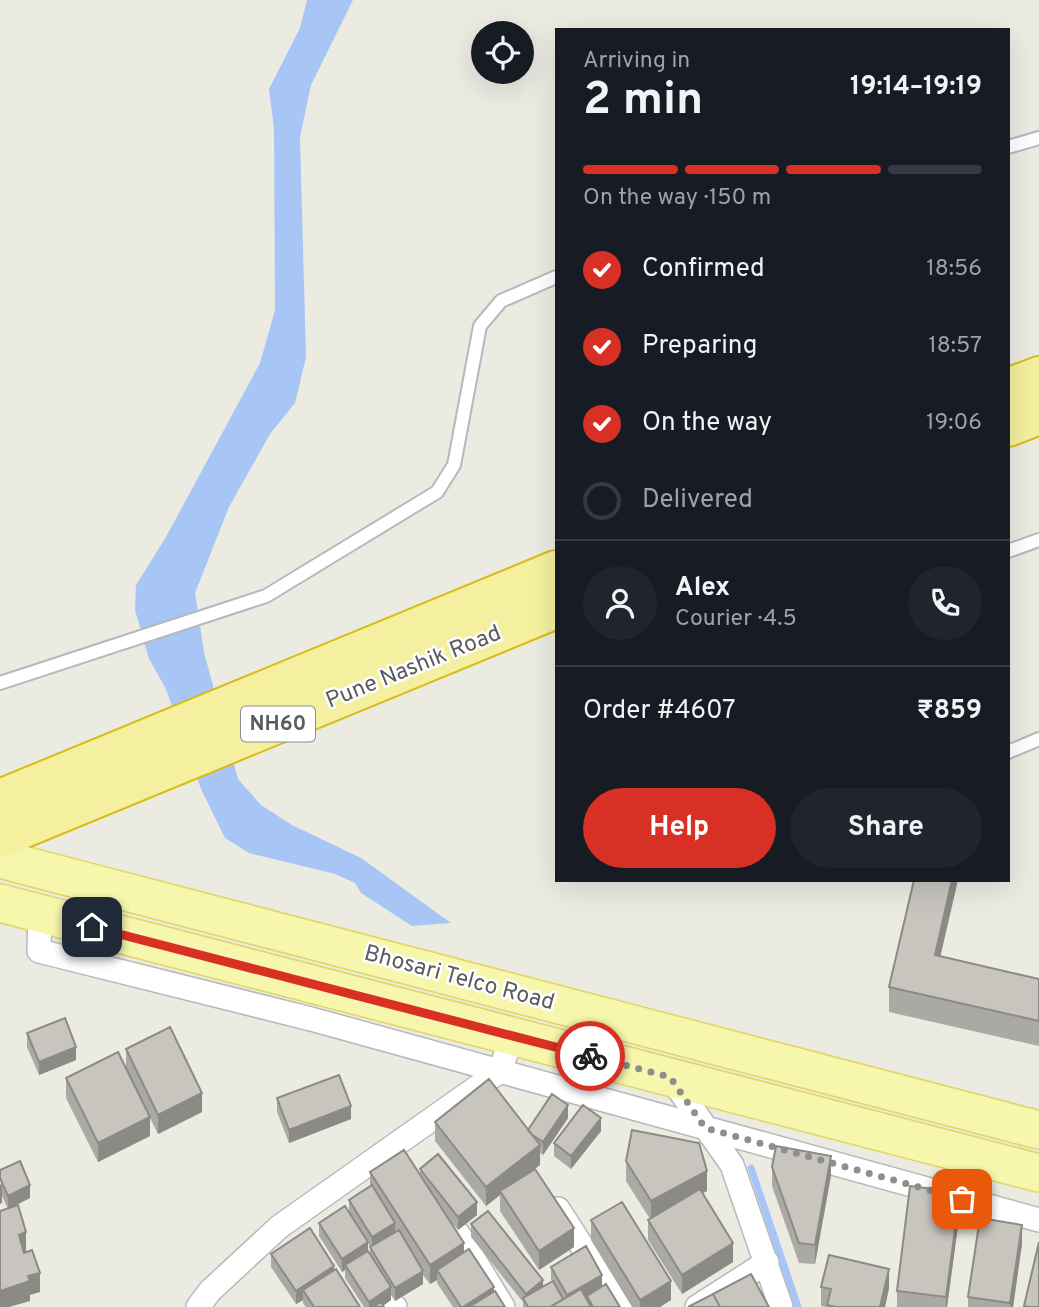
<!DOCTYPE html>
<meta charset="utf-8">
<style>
body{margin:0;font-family:Overpass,sans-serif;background:#20242c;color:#f1f3f6;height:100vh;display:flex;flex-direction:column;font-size:26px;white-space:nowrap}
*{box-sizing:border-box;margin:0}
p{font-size:23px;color:#9ea1a6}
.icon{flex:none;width:38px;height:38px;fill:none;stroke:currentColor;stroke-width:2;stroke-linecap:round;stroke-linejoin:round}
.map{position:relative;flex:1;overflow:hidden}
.side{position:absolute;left:555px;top:28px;width:455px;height:854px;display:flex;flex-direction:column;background:#171b24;border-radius:0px;box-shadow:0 7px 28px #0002}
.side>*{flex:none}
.controls{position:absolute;left:471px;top:21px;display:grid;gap:14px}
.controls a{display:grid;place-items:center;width:63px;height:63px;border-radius:50%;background:#171b24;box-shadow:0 7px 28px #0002;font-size:35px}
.pin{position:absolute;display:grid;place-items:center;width:60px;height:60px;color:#fff;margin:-30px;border-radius:14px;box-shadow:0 4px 10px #0006}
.courier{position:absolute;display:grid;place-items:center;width:70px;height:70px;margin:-35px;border:5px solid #d93025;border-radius:50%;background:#fff;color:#222;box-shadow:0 2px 9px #0007}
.summary em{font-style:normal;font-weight:700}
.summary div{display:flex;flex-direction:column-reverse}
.summary{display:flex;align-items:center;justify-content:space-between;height:119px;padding:0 28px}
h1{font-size:46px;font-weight:700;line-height:52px}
.bar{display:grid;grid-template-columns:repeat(4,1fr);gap:10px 7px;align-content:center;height:84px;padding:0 28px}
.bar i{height:9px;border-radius:5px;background:#363941}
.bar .active{background:#d93025}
.bar p{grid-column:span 4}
.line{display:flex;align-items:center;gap:18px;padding:0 28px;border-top:2px solid #363941}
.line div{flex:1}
.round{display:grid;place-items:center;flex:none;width:74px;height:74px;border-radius:37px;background:#20242c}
ol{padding:0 28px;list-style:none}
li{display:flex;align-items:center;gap:21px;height:77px}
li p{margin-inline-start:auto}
li .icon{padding:7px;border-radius:50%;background:#d93025;color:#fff;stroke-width:4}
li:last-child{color:#9ea1a6}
li i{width:38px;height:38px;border:4px solid #363941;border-radius:50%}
.primary-button{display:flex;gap:14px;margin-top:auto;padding:14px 28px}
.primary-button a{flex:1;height:80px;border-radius:42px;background:#d93025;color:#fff;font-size:28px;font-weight:700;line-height:80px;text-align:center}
.primary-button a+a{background:#20242c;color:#f1f3f6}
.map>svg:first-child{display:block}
.water{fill:#a7c6f6}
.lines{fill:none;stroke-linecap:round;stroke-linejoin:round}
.stream{stroke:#a7c6f6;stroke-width:7}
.service-casing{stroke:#b7b8bd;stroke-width:16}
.minor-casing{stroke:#b7b8bd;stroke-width:26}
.primary-casing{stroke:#e3d563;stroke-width:40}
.trunk-casing{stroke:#d8bc16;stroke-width:42}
.service{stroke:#fff;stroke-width:12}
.minor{stroke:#fff;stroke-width:23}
.primary{stroke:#f6f7ac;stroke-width:37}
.trunk{stroke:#f4f09f;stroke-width:38}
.wall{fill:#aba9a3;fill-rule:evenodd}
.shaded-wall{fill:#8b8a85}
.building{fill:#c7c5be;stroke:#8b8a85;stroke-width:2}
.done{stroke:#8d8e8e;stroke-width:7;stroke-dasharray:0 12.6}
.route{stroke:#d93025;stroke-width:9}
.labels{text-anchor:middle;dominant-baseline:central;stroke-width:5;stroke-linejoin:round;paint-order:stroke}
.shield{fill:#fff;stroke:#8c8d90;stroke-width:2}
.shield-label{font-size:21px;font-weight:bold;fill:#5a5c61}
.street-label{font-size:23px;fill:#5a5c61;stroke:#fff}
</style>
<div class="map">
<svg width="1039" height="1307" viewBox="0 0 1039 1307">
<rect width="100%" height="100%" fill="#ebebe2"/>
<!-- water -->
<path class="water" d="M307,0H353L311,85L300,137L306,357L295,403L270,434L229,507L195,593L204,652L238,779L261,805L292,825L361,858L451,923L412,926L361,893L355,883L335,874L249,853L225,838L201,789L166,689L149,659L135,610L136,585L166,537L260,363L275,310L274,129L269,89L300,28Z"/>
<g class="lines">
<!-- stream -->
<path class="stream" d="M751,1168L798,1307"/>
<!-- service casing -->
<g class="service-casing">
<path id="service" d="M1008,147L1039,138
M1008,551L1039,540
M0,683L266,596L437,492L454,465L480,326L501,301L556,277
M1008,752L1039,739"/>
</g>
<!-- minor casing -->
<g class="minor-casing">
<path id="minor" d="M40,914L39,951L311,1019L1039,1220
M670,1077L732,1165L781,1307
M558,1209L621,1307
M459,1235L503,1307
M394,1306L395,1307
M198,1307L210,1291L279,1227L500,1071L512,1036
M697,1307L767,1262"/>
</g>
<!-- primary casing -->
<g class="primary-casing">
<path id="primary" d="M0,859L1039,1130
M0,903L1039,1173"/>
</g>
<!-- trunk casing -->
<g class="trunk-casing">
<path id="trunk" d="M1008,388L1039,376
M1008,427L1039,415
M0,799L556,570
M0,838L556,609"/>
</g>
<!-- service -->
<use href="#service" class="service"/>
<!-- minor -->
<use href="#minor" class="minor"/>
<!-- primary -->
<use href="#primary" class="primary"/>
<!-- trunk -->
<use href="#trunk" class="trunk"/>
</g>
<!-- wall -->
<path class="wall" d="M940,957L1039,979V1046L889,1012V987Z
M27,1033L76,1060L39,1075L27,1047Z
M126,1049L202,1112L158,1134L150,1118V1136L98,1162L66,1098V1078L126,1068Z
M277,1098L351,1119L289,1143L277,1112Z
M568,1118L543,1155L540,1153V1165L530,1172L574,1247L539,1270L500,1211V1195L486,1206L435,1141V1122L528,1130Z
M601,1131L571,1169L554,1156V1143Z
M626,1161L707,1191L702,1193L733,1262L682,1294L648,1240V1220L650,1219L626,1181Z
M772,1167L831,1175L815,1264L799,1263L772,1186Z
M420,1169L477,1215L458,1230L448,1218L464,1252L505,1307H453L437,1283V1280L430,1284L423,1275V1284L395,1301L391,1295V1300L383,1306L384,1307H364L345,1278V1270L342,1272L319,1236V1223L349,1212V1200L370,1186V1172L420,1174ZM368,1243L370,1247V1255L368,1252Z
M0,1170L30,1198L8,1209L2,1196V1203Z
M960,1211L947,1307H897V1291Z
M591,1220L671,1300L660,1307H632L591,1240Z
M471,1224L543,1287L552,1281L551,1280V1267L602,1287L620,1307H523V1302L471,1237Z
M1022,1244L1013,1307H968V1297Z
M271,1254L334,1270L360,1307H306L303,1303V1300L296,1304L271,1267Z
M821,1287L889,1288L885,1307H826L821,1306Z"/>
<!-- shaded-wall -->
<path class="shaded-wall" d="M952,880H958L935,980V955Z
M76,1047V1060L39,1075V1062Z
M202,1093V1112L158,1134V1115Z
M568,1105V1118L543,1155V1142Z
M351,1106V1119L289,1143V1130Z
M150,1117V1136L98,1162V1143Z
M601,1118V1131L571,1169V1156Z
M540,1145V1165L502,1194L500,1191V1195L486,1206V1187Z
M831,1156V1175L815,1264V1245Z
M707,1171V1191L651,1220V1201Z
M2,1184V1203L0,1204V1185Z
M30,1185V1198L8,1209V1196Z
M960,1192V1211L947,1307H946V1297Z
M477,1202V1215L458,1230V1217Z
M395,1223V1236L372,1250V1237Z
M1022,1225V1244L1013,1307H1010Z
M574,1228V1247L539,1270V1251Z
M26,1232V1252L19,1254V1235Z
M368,1242V1255L345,1265V1270L342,1272V1259Z
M464,1243V1262L437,1270V1280L430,1284V1265Z
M733,1243V1262L682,1294V1275Z
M334,1266V1279L303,1290V1300L296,1304V1291Z
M889,1269V1288L885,1307H880Z
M423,1271V1284L395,1301V1288Z
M40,1273V1292L30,1295V1301L9,1307H0V1291L28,1276Z
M602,1275V1288L569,1307H567V1295Z
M543,1280V1293L526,1307V1294Z
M671,1281V1300L660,1307H640V1300Z
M391,1287V1300L381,1307H369V1302Z
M494,1287V1300L483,1307H463Z"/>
<!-- building -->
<path class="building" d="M914,880H952L935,955L1039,979V1021L889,987Z
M65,1018L76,1047L39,1062L27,1033Z
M170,1027L202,1093L158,1115L126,1049Z
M118,1052L150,1117L98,1143L66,1078Z
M339,1075L351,1106L289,1130L277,1098Z
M489,1079L540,1145L486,1187L435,1122Z
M552,1094L568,1105L543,1142L531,1134L528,1130Z
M583,1105L601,1118L571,1156L554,1143Z
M632,1130L699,1143L707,1171L651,1201L626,1161Z
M776,1146L831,1156L815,1245L799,1243L772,1167Z
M404,1150L464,1243L430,1265L370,1172Z
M438,1154L477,1202L458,1217L420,1169Z
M20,1161L30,1185L8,1196L0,1178V1170Z
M535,1169L574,1228L539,1251L500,1191Z
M372,1185L395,1223L372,1237L349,1200Z
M910,1186L960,1192L946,1297L897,1291Z
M700,1189L733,1243L682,1275L648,1220Z
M622,1202L671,1281L640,1300L591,1220Z
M18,1205L26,1232L19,1235L24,1253L32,1250L40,1273L28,1276L30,1281L0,1291V1211Z
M345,1206L368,1242L342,1259L319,1223Z
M488,1211L543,1280L526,1294L471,1224Z
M980,1218L1022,1225L1010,1303L968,1297Z
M310,1228L334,1266L296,1291L271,1254Z
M399,1230L423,1271L395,1288L370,1247Z
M1039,1242V1307H1030L1024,1306Z
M586,1246L602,1275L567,1295L551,1267Z
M469,1249L494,1287L463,1307H461L437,1270Z
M368,1251L391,1287L369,1302L345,1265Z
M829,1255L889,1269L880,1307H836L827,1305L831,1289L821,1287Z
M336,1269L360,1307H314L303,1290Z
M751,1274L769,1307H720L713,1294Z
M553,1281L563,1299L550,1307H528L523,1298Z
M606,1284L620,1307H593L587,1296Z
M581,1289L591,1307H550Z
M495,1291L505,1307H469Z
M713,1294L720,1307H688Z
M381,1302L384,1307H373Z"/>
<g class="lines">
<!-- done -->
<path class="done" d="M590,1056L670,1077L705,1128L962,1199"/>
<!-- route -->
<path class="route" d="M92,927L590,1056"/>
</g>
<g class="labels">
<!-- shield labels -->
<rect class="shield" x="241" y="706.5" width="74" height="35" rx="5"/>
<g class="shield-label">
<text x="278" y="724">NH60</text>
</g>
<!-- street labels -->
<g class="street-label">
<text transform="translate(414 668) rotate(-22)">Pune Nashik Road</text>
<text transform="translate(459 979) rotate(15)">Bhosari Telco Road</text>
</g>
</g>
</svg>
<div class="controls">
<a><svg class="icon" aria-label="locate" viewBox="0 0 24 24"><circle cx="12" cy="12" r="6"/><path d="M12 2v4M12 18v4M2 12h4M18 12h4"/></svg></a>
</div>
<div class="pin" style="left:962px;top:1199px;background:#ea580c"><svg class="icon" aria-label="bag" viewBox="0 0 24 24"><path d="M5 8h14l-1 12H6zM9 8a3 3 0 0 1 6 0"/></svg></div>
<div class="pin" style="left:92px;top:927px;background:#1f2937"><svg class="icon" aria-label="home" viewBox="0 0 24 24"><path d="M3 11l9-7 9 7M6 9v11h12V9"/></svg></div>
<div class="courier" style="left:590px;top:1056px"><svg class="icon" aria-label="bike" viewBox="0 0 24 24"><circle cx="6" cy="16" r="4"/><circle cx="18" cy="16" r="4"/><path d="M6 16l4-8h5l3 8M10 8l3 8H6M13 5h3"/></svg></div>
<section class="side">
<div class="summary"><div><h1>2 min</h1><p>Arriving in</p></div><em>19:14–19:19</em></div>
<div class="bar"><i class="active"></i><i class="active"></i><i class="active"></i><i></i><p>On the way · 150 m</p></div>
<ol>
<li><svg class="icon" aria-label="check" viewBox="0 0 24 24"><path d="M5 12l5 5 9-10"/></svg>Confirmed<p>18:56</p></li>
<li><svg class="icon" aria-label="check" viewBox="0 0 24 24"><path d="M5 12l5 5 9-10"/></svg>Preparing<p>18:57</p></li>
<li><svg class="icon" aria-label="check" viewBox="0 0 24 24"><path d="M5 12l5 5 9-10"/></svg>On the way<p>19:06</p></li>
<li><i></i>Delivered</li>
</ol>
<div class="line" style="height:126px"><a class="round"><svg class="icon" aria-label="person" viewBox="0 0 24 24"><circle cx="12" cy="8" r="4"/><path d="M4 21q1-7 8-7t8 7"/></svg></a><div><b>Alex</b><p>Courier · 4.5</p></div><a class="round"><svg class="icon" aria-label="phone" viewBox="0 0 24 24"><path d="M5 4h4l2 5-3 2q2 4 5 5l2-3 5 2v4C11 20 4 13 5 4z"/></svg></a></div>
<div class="line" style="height:91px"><div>Order #4607</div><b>₹859</b></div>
<div class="primary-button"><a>Help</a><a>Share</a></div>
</section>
</div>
